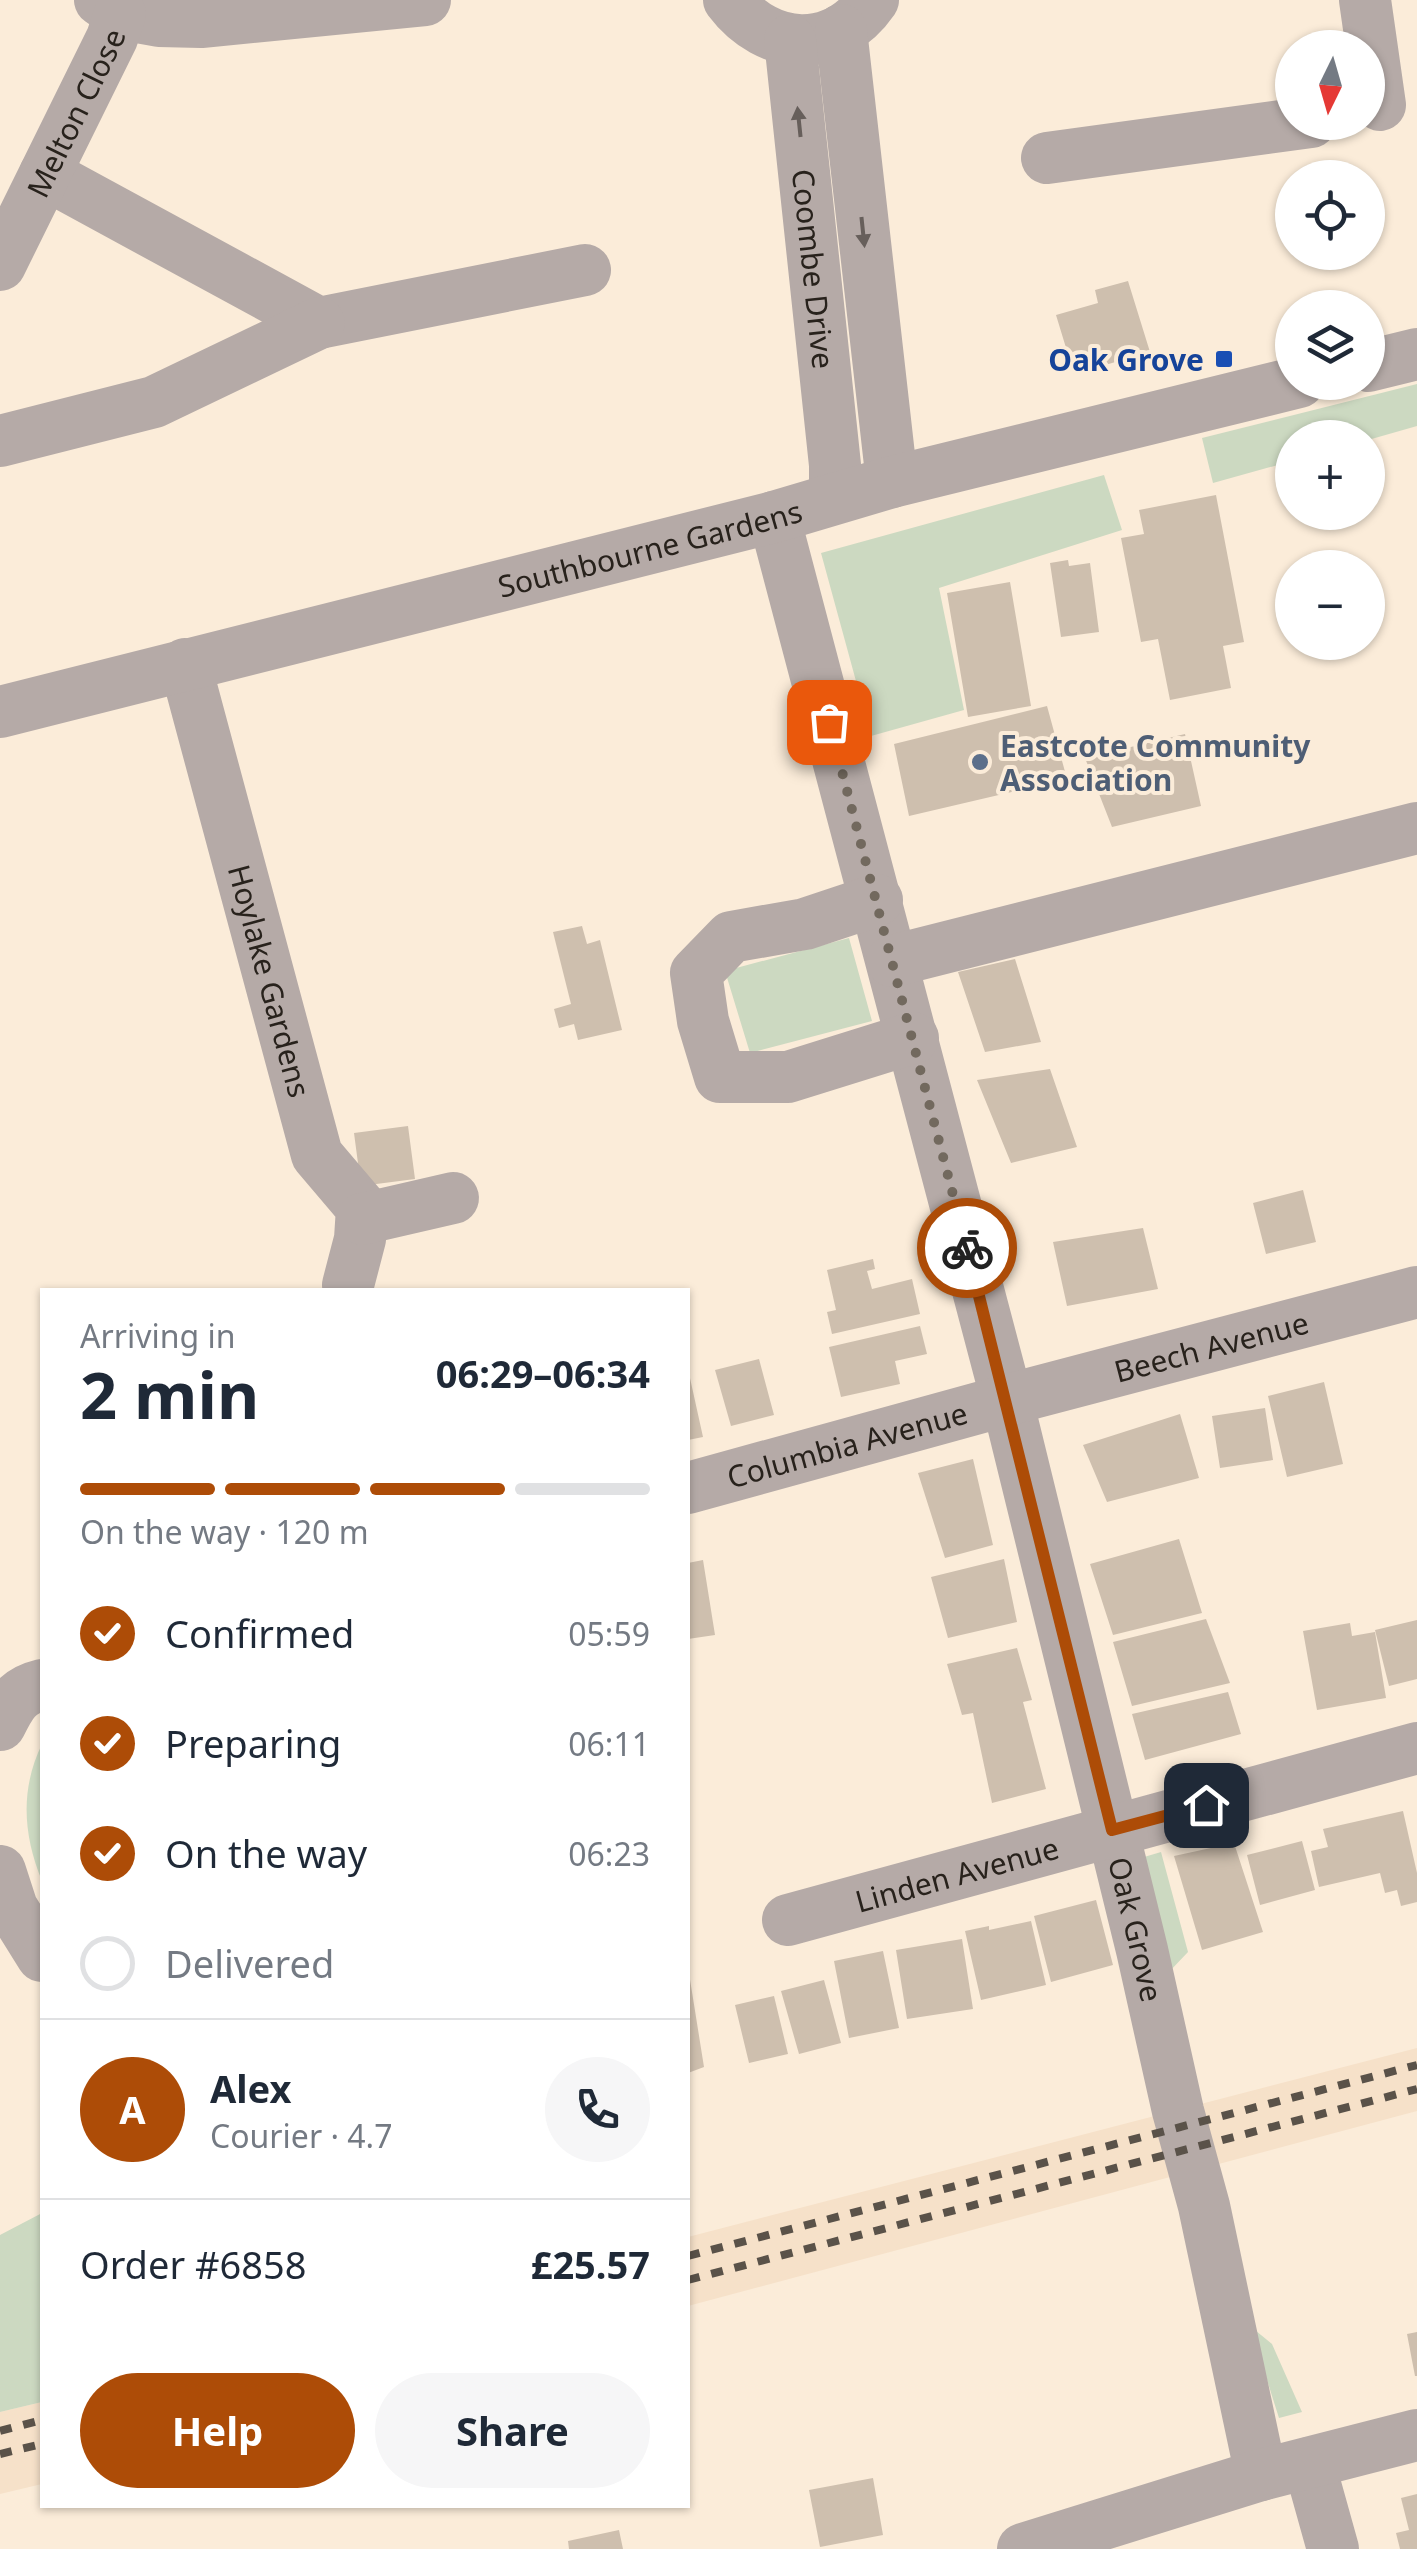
<!DOCTYPE html>
<meta charset="utf-8">
<style>
body{margin:0;font-family:"Noto Sans",sans-serif;background:#f6f6f7;color:#1f2937;height:100vh;display:flex;flex-direction:column;font-size:38px;white-space:nowrap}
*{box-sizing:border-box;margin:0}
p{font-size:32px;color:#747a83}
.icon{flex:none;width:55px;height:55px;fill:none;stroke:currentColor;stroke-width:2;stroke-linecap:round;stroke-linejoin:round}
.map{position:relative;flex:1;overflow:hidden}
.side{position:absolute;left:40px;top:1288px;width:650px;height:1220px;display:flex;flex-direction:column;background:#fff;border-radius:0px;box-shadow:0 2px 8px #0004}
.side>*{flex:none}
.needle{width:65px;rotate:185deg}
.buttons{position:absolute;left:1275px;top:30px;display:grid;gap:20px}
.buttons a{display:grid;place-items:center;width:110px;height:110px;border-radius:50%;background:#fff;box-shadow:0 2px 8px #0004;font-size:50px}
.pin{position:absolute;display:grid;place-items:center;width:85px;height:85px;color:#fff;margin:-42px;border-radius:20px;box-shadow:0 5px 15px #0006}
.courier{position:absolute;display:grid;place-items:center;width:100px;height:100px;margin:-50px;border:8px solid #ad4c07;border-radius:50%;background:#fff;color:#222;box-shadow:0 2px 12px #0007}
.headline em{font-style:normal;font-weight:700}
.headline div{display:flex;flex-direction:column-reverse}
.headline{display:flex;align-items:center;justify-content:space-between;height:170px;padding:0 40px}
h1{font-size:65px;font-weight:700;line-height:75px}
.bar{display:grid;grid-template-columns:repeat(4,1fr);gap:15px 10px;align-content:center;height:120px;padding:0 40px}
.bar i{height:12px;border-radius:8px;background:#e0e1e3}
.bar .selected{background:#ad4c07}
.bar p{grid-column:span 4}
.line{display:flex;align-items:center;gap:25px;padding:0 40px;border-top:2px solid #e0e1e3}
.line div{flex:1}
.round{display:grid;place-items:center;flex:none;width:105px;height:105px;border-radius:52px;background:#f6f6f7}
ol{padding:0 40px;list-style:none}
li{display:flex;align-items:center;gap:30px;height:110px}
li p{margin-inline-start:auto}
li .icon{padding:10px;border-radius:50%;background:#ad4c07;color:#fff;stroke-width:4}
li:last-child{color:#747a83}
li i{width:55px;height:55px;border:5px solid #e0e1e3;border-radius:50%}
.action{display:flex;gap:20px;margin-top:auto;padding:20px 40px}
.action a{flex:1;height:115px;border-radius:60px;background:#ad4c07;color:#fff;font-size:40px;font-weight:700;line-height:115px;text-align:center}
.action a+a{background:#f6f6f7;color:#1f2937}
.map>svg:first-child{display:block}
.built{fill:#f6e1c9}
.green{fill:#ccd9c1}
.building{fill:#cebfae}
.lines{fill:none;stroke-linecap:round;stroke-linejoin:round}
.minor{stroke:#b5aaa7;stroke-width:52}
.rail{stroke:#5a5249;stroke-width:8;stroke-dasharray:12 12;stroke-linecap:butt}
.oneway{fill:#675f5b}
.done{stroke:#72695e;stroke-width:10;stroke-dasharray:0 18}
.route{stroke:#ad4c07;stroke-width:12}
.transit-dot{fill:#1a4fb4;stroke:#fbecd9;stroke-width:4}
.service-dot{fill:#5c6f8a;stroke:#fbecd9;stroke-width:4}
.labels{text-anchor:middle;dominant-baseline:central;stroke-width:8;stroke-linejoin:round;paint-order:stroke}
.street-label{font-size:30px;fill:#28221c;stroke:#fbecd9}
.transit-label{font-size:30px;font-weight:bold;fill:#164399;stroke:#fbecd9;text-anchor:end}
.service-label{font-size:30px;font-weight:bold;fill:#4e5e75;stroke:#fbecd9;text-anchor:start}
</style>
<div class="map">
<svg width="1417" height="2549" viewBox="0 0 1417 2549">
<rect width="100%" height="100%" fill="#fbecd9"/>
<!-- built -->
<path class="built" d="M1417,2048V2111L688,2306V2237Z
M42,2402V2484L0,2494V2412Z"/>
<!-- green -->
<path class="green" d="M1417,384V426L1368,440L1292,438V461L1213,483L1202,438Z
M1104,475L1122,530L939,588L964,710L871,736L821,553Z
M849,938L872,1021L750,1053L725,971Z
M42,1744V1881C23,1835 20,1789 42,1744Z
M1161,1852L1188,1952L1168,1973L1134,1860Z
M42,2213V2402L0,2412V2235Z
M1250,2326L1272,2344L1302,2412L1279,2418Z"/>
<!-- building -->
<path class="building" d="M1128,281L1150,352L1074,374L1056,315L1098,303L1095,290Z
M1216,495L1244,642L1223,646L1231,688L1170,700L1158,639L1141,642L1121,538L1144,534L1139,510Z
M1068,560L1069,566L1090,563L1099,632L1061,637L1050,563Z
M1010,582L1031,706L968,717L947,593Z
M1047,706L1067,779L909,816L894,744Z
M1185,734L1201,806L1112,827L1085,758Z
M582,926L587,944L600,940L622,1030L578,1040L574,1024L559,1028L554,1009L571,1004L553,932Z
M1015,959L1041,1042L985,1052L958,972Z
M1050,1069L1077,1147L1011,1163L977,1080Z
M408,1126L415,1179L361,1186L354,1133Z
M1303,1190L1316,1242L1266,1254L1253,1203Z
M1143,1228L1158,1289L1067,1306L1053,1242Z
M873,1259L875,1269L867,1271L872,1289L912,1279L920,1314L832,1334L827,1312L836,1310L827,1270Z
M920,1326L927,1354L895,1361L900,1384L841,1397L829,1347Z
M759,1359L774,1415L731,1426L715,1370Z
M688,1369L703,1437L688,1440Z
M1324,1382L1343,1464L1287,1477L1268,1396Z
M1265,1408L1273,1460L1220,1468L1212,1416Z
M1180,1414L1199,1478L1107,1502L1083,1445Z
M973,1459L993,1545L945,1558L918,1473Z
M1179,1539L1202,1613L1113,1635L1090,1564Z
M1004,1559L1017,1622L948,1638L931,1577Z
M703,1560L715,1635L688,1639V1563Z
M1206,1619L1230,1683L1132,1706L1113,1642Z
M1417,1620V1679L1389,1686L1375,1630Z
M1350,1623L1352,1636L1375,1632L1386,1698L1317,1710L1303,1631Z
M1017,1648L1032,1700L1023,1702L1046,1789L992,1803L973,1713L962,1715L947,1664Z
M1228,1692L1241,1734L1145,1760L1132,1714Z
M1403,1811L1417,1873V1902L1401,1906L1397,1890L1385,1893L1380,1873L1319,1887L1311,1851L1328,1847L1323,1829Z
M1302,1841L1315,1890L1260,1905L1247,1855Z
M1234,1843L1263,1932L1202,1950L1174,1856Z
M1096,1900L1113,1965L1051,1982L1034,1916Z
M1031,1921L1046,1985L981,2000L965,1931L989,1926V1930Z
M962,1939L973,2009L907,2019L896,1950Z
M883,1951L899,2028L849,2038L834,1961Z
M688,1967L704,2067L688,2073Z
M824,1980L841,2043L799,2054L781,1991Z
M774,1996L788,2054L749,2063L735,2005Z
M1417,2332V2376H1415L1407,2334Z
M873,2478L883,2535L820,2547L809,2490Z
M1417,2494V2549H1400L1396,2533L1409,2530L1401,2498Z
M619,2530L623,2549H569L568,2541Z"/>
<g class="lines">
<!-- minor -->
<g class="minor">
<path d="M100,0L120,14L159,21L201,22L425,0"/>
<path d="M729,0C768,52 835,55 873,0"/>
<path d="M1365,0L1380,105"/>
<path d="M841,30L892,482"/>
<path id="s1" d="M790,40L835,465V498"/>
<path d="M1047,158L1311,122"/>
<path d="M45,174L319,323L585,270"/>
<path id="s2" d="M0,265L112,38L120,14"/>
<path d="M1368,366L1417,354"/>
<path d="M0,441L154,402L319,323"/>
<path id="s3" d="M774,517L1007,1400L1142,1950L1178,2111L1204,2206L1261,2475"/>
<path id="s4" d="M185,664L317,1155L362,1208L360,1239L348,1285"/>
<path id="s5" d="M0,712L774,517L892,482L1299,382"/>
<path d="M877,900L805,924L731,937L696,973L703,1021L720,1077H788L913,1038"/>
<path d="M892,961L1417,828"/>
<path d="M362,1219L453,1198"/>
<path id="s6" d="M688,1488L1033,1393L1417,1292"/>
<path d="M0,1725C11,1703 17,1691 42,1685"/>
<path d="M0,1871L12,1908L42,1956"/>
<path id="s7" d="M788,1920L1417,1748"/>
<path d="M1309,2463L1333,2549"/>
<path d="M1023,2549L1261,2475L1417,2435"/>
</g>
<!-- rail -->
<path class="rail" d="M688,2256L1417,2065
M688,2280L1417,2089
M0,2431L42,2420
M0,2454L42,2444"/>
</g>
<!-- one-way arrows -->
<defs><path id="oneway-solid" d="M-6-.8H1V-3.2L6.5 0L1 3.2V.8H-6Z" transform="scale(2.5)"/></defs>
<g class="oneway">
<use href="#oneway-solid" transform="translate(799 122) rotate(-96)"/>
<use href="#oneway-solid" transform="translate(863 232) rotate(84)"/>
</g>
<g class="lines">
<!-- done -->
<path class="done" d="M829,722L967,1248"/>
<!-- route -->
<path class="route" d="M967,1248L1112,1830L1206,1805"/>
</g>
<!-- markers -->
<rect class="transit-dot" x="1214" y="349" width="20" height="20" rx="5"/>
<circle class="service-dot" cx="980" cy="762" r="10"/>
<g class="labels">
<!-- street labels -->
<g class="street-label">
<text stroke="none"><textPath href="#s2" startOffset="170">Melton Close</textPath></text>
<text stroke="none"><textPath href="#s1" startOffset="230">Coombe Drive</textPath></text>
<text stroke="none"><textPath href="#s5" startOffset="670">Southbourne Gardens</textPath></text>
<text stroke="none"><textPath href="#s4" startOffset="328">Hoylake Gardens</textPath></text>
<text stroke="none"><textPath href="#s6" startOffset="542">Beech Avenue</textPath></text>
<text stroke="none"><textPath href="#s6" startOffset="165">Columbia Avenue</textPath></text>
<text stroke="none"><textPath href="#s7" startOffset="175">Linden Avenue</textPath></text>
<text stroke="none"><textPath href="#s3" startOffset="1458">Oak Grove</textPath></text>
</g>
<!-- transit labels -->
<g class="transit-label">
<text x="1204" y="359">Oak Grove</text>
</g>
<!-- service labels -->
<g class="service-label">
<text x="1000" y="745">Eastcote Community<tspan x="1000" dy="34">Association</tspan></text>
</g>
</g>
</svg>
<div class="buttons">
<a><svg class="needle" viewBox="-14 -14 28 28"><path d="M0-13l5 13h-10z" fill="#e53935"/><path d="M0 13l5-13h-10z" fill="#747a83"/></svg></a>
<a><svg class="icon" aria-label="locate" viewBox="0 0 24 24"><circle cx="12" cy="12" r="6"/><path d="M12 2v4M12 18v4M2 12h4M18 12h4"/></svg></a>
<a><svg class="icon" aria-label="layers" viewBox="0 0 24 24"><path d="M12 4l9 5-9 5-9-5zM3 14l9 5 9-5"/></svg></a>
<a>+</a>
<a>−</a>
</div>
<div class="pin" style="left:829px;top:722px;background:#ea580c"><svg class="icon" aria-label="bag" viewBox="0 0 24 24"><path d="M5 8h14l-1 12H6zM9 8a3 3 0 0 1 6 0"/></svg></div>
<div class="pin" style="left:1206px;top:1805px;background:#1f2937"><svg class="icon" aria-label="home" viewBox="0 0 24 24"><path d="M3 11l9-7 9 7M6 9v11h12V9"/></svg></div>
<div class="courier" style="left:967px;top:1248px"><svg class="icon" aria-label="bike" viewBox="0 0 24 24"><circle cx="6" cy="16" r="4"/><circle cx="18" cy="16" r="4"/><path d="M6 16l4-8h5l3 8M10 8l3 8H6M13 5h3"/></svg></div>
<section class="side">
<div class="headline"><div><h1>2 min</h1><p>Arriving in</p></div><em>06:29–06:34</em></div>
<div class="bar"><i class="selected"></i><i class="selected"></i><i class="selected"></i><i></i><p>On the way · 120 m</p></div>
<ol>
<li><svg class="icon" aria-label="check" viewBox="0 0 24 24"><path d="M5 12l5 5 9-10"/></svg>Confirmed<p>05:59</p></li>
<li><svg class="icon" aria-label="check" viewBox="0 0 24 24"><path d="M5 12l5 5 9-10"/></svg>Preparing<p>06:11</p></li>
<li><svg class="icon" aria-label="check" viewBox="0 0 24 24"><path d="M5 12l5 5 9-10"/></svg>On the way<p>06:23</p></li>
<li><i></i>Delivered</li>
</ol>
<div class="line" style="height:180px"><b class="round" style="background:#ad4c07;color:#fff">A</b><div><b>Alex</b><p>Courier · 4.7</p></div><a class="round"><svg class="icon" aria-label="phone" viewBox="0 0 24 24"><path d="M5 4h4l2 5-3 2q2 4 5 5l2-3 5 2v4C11 20 4 13 5 4z"/></svg></a></div>
<div class="line" style="height:130px"><div>Order #6858</div><b>£25.57</b></div>
<div class="action"><a>Help</a><a>Share</a></div>
</section>
</div>
